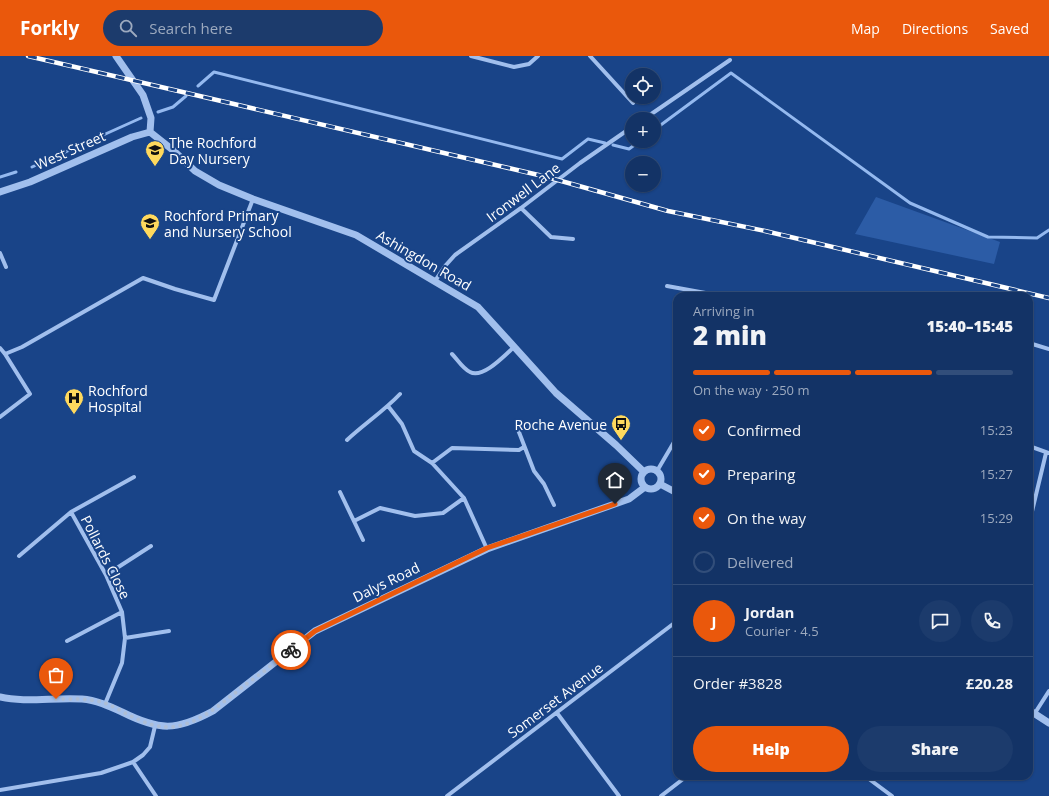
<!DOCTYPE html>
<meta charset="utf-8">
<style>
body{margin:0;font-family:"Open Sans",sans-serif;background:#1c3b6c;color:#f1f3f6;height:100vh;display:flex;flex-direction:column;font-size:15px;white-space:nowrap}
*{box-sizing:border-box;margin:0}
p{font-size:13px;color:#9daabf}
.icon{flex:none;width:22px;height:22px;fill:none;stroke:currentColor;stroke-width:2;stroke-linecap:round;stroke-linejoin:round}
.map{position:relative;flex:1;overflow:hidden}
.side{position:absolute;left:673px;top:236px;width:360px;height:488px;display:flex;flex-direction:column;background:#133366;border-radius:12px;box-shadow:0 1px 3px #0004,0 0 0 1px #324e7a}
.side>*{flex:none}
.controls{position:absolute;left:625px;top:12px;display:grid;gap:8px}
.controls a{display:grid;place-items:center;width:36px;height:36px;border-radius:50%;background:#133366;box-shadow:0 1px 3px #0004,0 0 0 1px #324e7a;font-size:20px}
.pin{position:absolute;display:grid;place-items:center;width:34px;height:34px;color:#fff;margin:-41px -17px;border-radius:50% 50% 50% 0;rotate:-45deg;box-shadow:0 0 4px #0007}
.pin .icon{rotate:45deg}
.courier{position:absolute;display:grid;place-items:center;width:40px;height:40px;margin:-20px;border:3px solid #ea580c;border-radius:50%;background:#fff;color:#222;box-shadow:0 1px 5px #0007}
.headline em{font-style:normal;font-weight:800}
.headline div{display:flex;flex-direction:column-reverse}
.headline{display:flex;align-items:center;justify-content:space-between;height:68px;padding:0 20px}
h1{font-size:26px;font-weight:800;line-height:30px}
.bar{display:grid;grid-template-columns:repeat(4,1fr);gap:6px 4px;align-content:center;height:48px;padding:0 20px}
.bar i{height:5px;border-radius:3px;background:#324e7a}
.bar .selected{background:#ea580c}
.bar p{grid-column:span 4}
.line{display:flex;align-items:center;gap:10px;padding:0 20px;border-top:1px solid #324e7a}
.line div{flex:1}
.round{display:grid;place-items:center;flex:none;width:42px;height:42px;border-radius:21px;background:#1c3b6c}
ol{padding:0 20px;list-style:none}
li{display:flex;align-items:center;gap:12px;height:44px}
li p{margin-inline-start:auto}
li .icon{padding:4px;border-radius:50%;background:#ea580c;color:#fff;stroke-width:4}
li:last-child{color:#9daabf}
li i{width:22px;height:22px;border:2px solid #324e7a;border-radius:50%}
.button{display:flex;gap:8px;margin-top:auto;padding:8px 20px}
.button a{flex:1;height:46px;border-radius:24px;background:#ea580c;color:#fff;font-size:16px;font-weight:800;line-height:46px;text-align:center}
.button a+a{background:#1c3b6c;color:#f1f3f6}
header{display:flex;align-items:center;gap:24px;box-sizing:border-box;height:56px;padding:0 20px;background:#ea580c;color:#fff}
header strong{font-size:19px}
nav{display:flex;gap:22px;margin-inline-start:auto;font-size:14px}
.search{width:280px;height:36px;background:#1c3b6c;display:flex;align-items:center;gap:10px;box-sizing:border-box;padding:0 14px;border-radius:22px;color:#9daabf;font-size:15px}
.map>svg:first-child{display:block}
.green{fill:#2c5ca6}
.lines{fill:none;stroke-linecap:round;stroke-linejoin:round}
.stream{stroke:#94b9ef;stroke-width:3}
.minor{stroke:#a1bfed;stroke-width:4}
.tertiary{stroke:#a1bfed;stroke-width:7}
.rail-casing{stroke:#fff;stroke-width:4.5}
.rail{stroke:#194488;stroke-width:3;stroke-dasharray:9;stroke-linecap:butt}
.done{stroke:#aebed5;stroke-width:4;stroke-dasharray:0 7.2}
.route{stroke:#ea580c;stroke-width:5}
.labels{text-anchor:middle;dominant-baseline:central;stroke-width:4;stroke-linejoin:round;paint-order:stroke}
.poi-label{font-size:14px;fill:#fff;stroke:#194488;text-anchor:start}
.street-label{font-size:14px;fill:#fff;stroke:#194488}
</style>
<header>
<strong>Forkly</strong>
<div class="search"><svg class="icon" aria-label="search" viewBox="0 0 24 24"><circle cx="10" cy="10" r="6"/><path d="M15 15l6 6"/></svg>Search here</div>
<nav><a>Map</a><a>Directions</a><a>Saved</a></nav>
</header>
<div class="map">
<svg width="1049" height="740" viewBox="0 0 1049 740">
<rect width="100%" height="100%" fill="#194488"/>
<!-- green -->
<path class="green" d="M876,141L1000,186L994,208L855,178Z"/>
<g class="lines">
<!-- stream -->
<path class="stream" d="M198,30L214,16L562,103L588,83L605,87
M158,56L173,51L186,40
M654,74L731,17L910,147L988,181L1037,182L1049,174
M613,89L629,93L640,85
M32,111L141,62
M0,121L16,116"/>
<!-- minor -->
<path class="minor" d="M471,0L514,11L529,8L538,0
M590,0L633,47
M644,63L730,4
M521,152L551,181L573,183
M0,197L6,211
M435,225L446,209L455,199L521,152L580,107L632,71
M667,230L722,240
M1029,287L1049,293
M0,292L5,298L22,291L143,222L175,233L214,244L253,143
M452,298C457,303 463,313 470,316C483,323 505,299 514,291
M388,350L402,368L414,395L432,407L464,442L487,493
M0,361L30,338L5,298
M517,371L534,415L544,428L554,449
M347,384C364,368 384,355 400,338
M1029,390L1049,397
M432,407L452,392L519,394L524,391
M657,415L677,381
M340,436L363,484
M71,456L106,519L122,556L125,582L122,607L105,648
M354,465L380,452L415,460L443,457L464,442
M1029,468L1046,397
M19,500L71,456L134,421
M106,519L151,490
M125,582L169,575
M67,585L122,556
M557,657L619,740
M1035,657L1049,635
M133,706L156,740
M865,720L892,740
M0,734L101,717L133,706L143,699L150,691L155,670
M447,740L677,565
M661,740L687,720"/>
<!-- tertiary -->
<path class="tertiary" d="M116,0L143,39L151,62L150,76
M150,76L174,95L195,115L219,129L253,143L356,179L478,251L556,337L616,389L644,416
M0,136L30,126L132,81L150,76
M641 423a10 10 0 1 1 20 0a10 10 0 1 1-20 0Z
M660,428L677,437
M0,641C24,647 56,641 82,643C96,644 109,650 122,656C160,675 176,675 213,655L315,575L487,493L629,443L645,431
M1029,654L1049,667"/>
<!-- rail casing -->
<g class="rail-casing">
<path id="rail" d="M28,0L547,121L668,155L765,175L1049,242"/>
</g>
<!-- rail -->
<use href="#rail" class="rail"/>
</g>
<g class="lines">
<!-- done -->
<path class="done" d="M56,643C73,643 91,642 107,648C123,655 137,665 154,669C188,679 221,648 245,629C261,618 276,606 291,594"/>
<!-- route -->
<path class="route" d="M291,594L315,575L487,492L615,448"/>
</g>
<!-- icons -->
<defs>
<g id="school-pin" transform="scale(1)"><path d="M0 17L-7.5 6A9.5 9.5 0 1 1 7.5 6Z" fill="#ffd95d" stroke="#194488"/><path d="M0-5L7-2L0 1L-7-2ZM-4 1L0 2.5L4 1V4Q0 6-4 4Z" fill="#111"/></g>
<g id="hospital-pin" transform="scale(1)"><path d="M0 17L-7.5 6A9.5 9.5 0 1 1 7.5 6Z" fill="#ffd95d" stroke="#194488"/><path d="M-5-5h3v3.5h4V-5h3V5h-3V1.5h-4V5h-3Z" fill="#111"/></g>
<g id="bus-pin" transform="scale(1)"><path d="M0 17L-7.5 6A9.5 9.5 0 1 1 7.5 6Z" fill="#ffd95d" stroke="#194488"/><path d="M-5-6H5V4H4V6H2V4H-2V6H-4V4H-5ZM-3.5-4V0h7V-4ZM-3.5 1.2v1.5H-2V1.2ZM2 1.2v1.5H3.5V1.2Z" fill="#111"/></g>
</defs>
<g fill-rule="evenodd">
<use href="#school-pin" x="155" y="94"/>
<use href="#school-pin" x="150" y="167"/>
<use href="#hospital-pin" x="74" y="342"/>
<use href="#bus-pin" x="621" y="368"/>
</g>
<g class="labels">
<!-- poi labels -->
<g class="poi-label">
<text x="169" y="86">The Rochford<tspan x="169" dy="16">Day Nursery</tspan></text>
<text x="164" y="159">Rochford Primary<tspan x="164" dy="16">and Nursery School</tspan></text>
<text x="88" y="334">Rochford<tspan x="88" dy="16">Hospital</tspan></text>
<text x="607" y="368" text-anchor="end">Roche Avenue</text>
</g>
<!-- street labels -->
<g class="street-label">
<text transform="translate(70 94) rotate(-24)">West Street</text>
<text transform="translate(523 136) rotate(-37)">Ironwell Lane</text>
<text transform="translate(424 204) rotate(30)">Ashingdon Road</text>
<text transform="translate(106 501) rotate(63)">Pollards Close</text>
<text transform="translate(386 526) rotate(-26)">Dalys Road</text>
<text transform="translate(555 644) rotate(-37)">Somerset Avenue</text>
</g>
</g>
</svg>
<div class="controls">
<a><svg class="icon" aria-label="locate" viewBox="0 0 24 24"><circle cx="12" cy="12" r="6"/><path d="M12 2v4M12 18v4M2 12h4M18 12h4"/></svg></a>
<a>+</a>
<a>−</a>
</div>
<div class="pin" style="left:56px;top:643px;background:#ea580c"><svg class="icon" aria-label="bag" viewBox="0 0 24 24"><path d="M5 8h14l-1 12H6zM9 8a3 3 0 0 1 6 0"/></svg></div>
<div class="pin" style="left:615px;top:448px;background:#1f2937"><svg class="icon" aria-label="home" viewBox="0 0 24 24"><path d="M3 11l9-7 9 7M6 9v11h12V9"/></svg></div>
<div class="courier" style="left:291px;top:594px"><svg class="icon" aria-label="bike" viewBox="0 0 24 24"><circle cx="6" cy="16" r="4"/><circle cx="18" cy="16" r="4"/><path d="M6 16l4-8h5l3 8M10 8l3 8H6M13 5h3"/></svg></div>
<section class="side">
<div class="headline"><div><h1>2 min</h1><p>Arriving in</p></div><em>15:40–15:45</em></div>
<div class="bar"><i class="selected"></i><i class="selected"></i><i class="selected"></i><i></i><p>On the way · 250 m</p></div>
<ol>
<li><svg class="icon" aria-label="check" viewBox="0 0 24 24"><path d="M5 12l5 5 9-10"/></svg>Confirmed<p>15:23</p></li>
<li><svg class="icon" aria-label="check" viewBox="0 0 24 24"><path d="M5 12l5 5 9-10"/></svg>Preparing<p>15:27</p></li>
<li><svg class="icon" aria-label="check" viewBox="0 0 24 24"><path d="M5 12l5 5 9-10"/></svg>On the way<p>15:29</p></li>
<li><i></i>Delivered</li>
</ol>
<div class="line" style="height:72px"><b class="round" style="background:#ea580c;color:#fff">J</b><div><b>Jordan</b><p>Courier · 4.5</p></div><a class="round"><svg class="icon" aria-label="chat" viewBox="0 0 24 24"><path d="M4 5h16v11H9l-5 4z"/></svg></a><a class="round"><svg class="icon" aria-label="phone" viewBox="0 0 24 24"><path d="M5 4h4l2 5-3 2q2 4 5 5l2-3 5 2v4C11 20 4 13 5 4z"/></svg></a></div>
<div class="line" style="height:52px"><div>Order #3828</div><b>£20.28</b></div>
<div class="button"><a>Help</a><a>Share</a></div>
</section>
</div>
